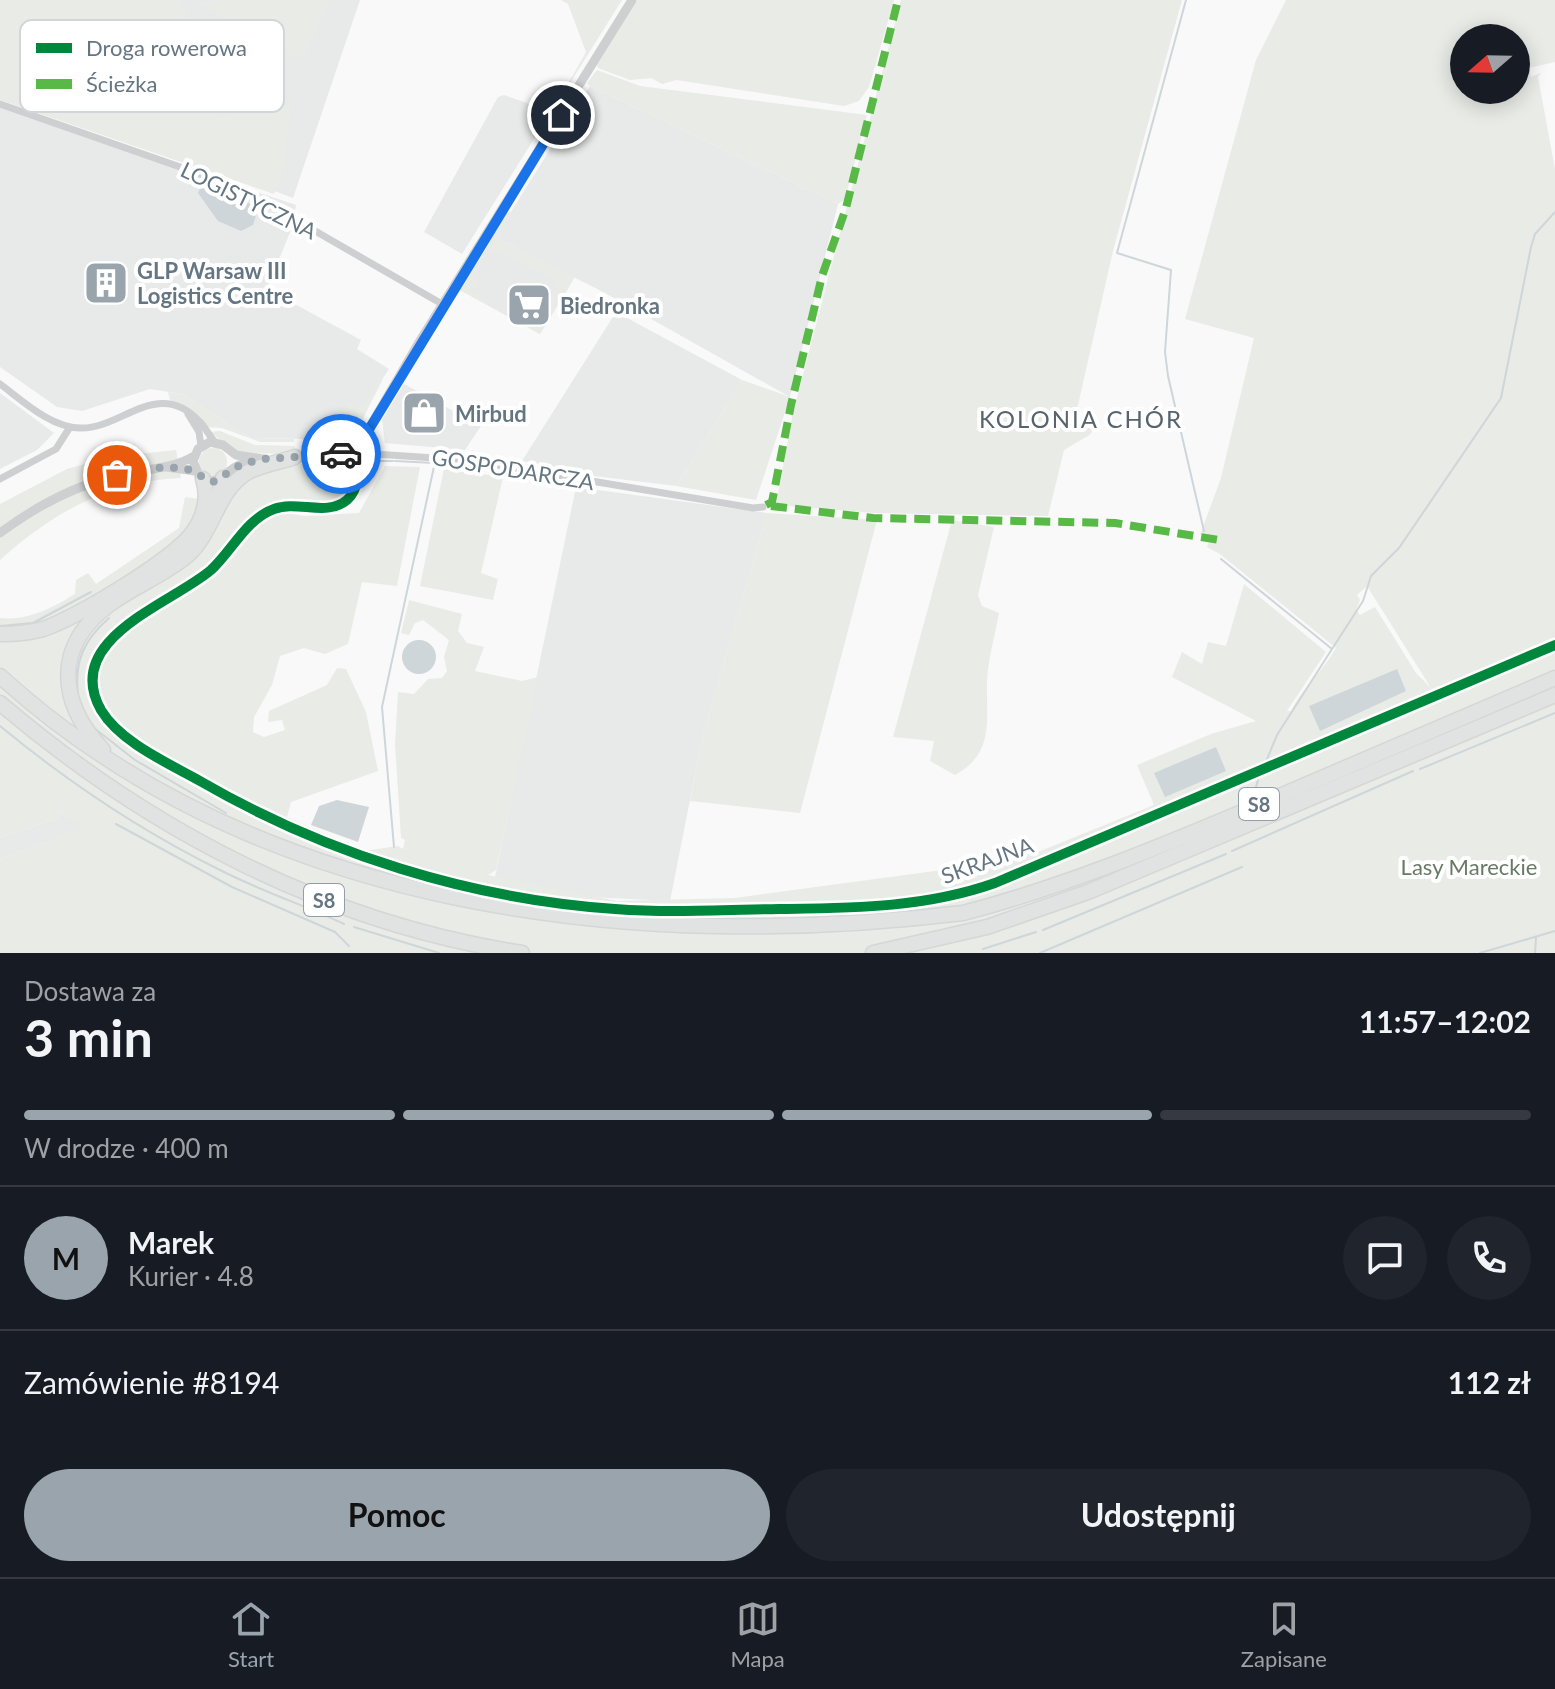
<!DOCTYPE html>
<html lang="pl">
<meta charset="utf-8">
<style>
body{margin:0;font-family:Lato,sans-serif;background:#20242c;color:#f1f3f6;height:100vh;display:flex;flex-direction:column;font-size:30px;white-space:nowrap}
*{box-sizing:border-box;margin:0}
p{font-size:26px;color:#9ea1a6}
.icon{flex:none;width:44px;height:44px;fill:none;stroke:currentColor;stroke-width:2;stroke-linecap:round;stroke-linejoin:round}
.map{position:relative;height:953px;overflow:hidden}
.panel{display:flex;flex-direction:column;background:#171b24;flex:1}
.panel>*{flex:none}
.needle{width:52px;rotate:250deg}
.buttons{position:absolute;left:1450px;top:24px;display:grid;gap:16px}
.buttons a{display:grid;place-items:center;width:80px;height:80px;border-radius:50%;background:#171b24;box-shadow:0 4px 20px #0003;font-size:40px}
.pin{position:absolute;display:grid;place-items:center;width:68px;height:68px;color:#fff;margin:-34px;border:4px solid #fff;border-radius:50%;box-shadow:0 2px 8px #0007}
.courier{position:absolute;display:grid;place-items:center;width:80px;height:80px;margin:-40px;border:6px solid #1a73e8;border-radius:50%;background:#fff;color:#222;box-shadow:0 2px 10px #0007}
.overview em{font-style:normal;font-weight:700}
.overview div{display:flex;flex-direction:column-reverse}
.overview{display:flex;align-items:center;justify-content:space-between;height:136px;padding:0 24px}
h1{font-size:52px;font-weight:700;line-height:60px}
.bar{display:grid;grid-template-columns:repeat(4,1fr);gap:12px 8px;align-content:center;height:96px;padding:0 24px}
.bar i{height:10px;border-radius:6px;background:#363941}
.bar .active{background:#99a4ac}
.bar p{grid-column:span 4}
.line{display:flex;align-items:center;gap:20px;padding:0 24px;border-top:2px solid #363941}
.line div{flex:1}
.round{display:grid;place-items:center;flex:none;width:84px;height:84px;border-radius:42px;background:#20242c}
.primary-button{display:flex;gap:16px;margin-top:auto;padding:16px 24px}
.primary-button a{flex:1;height:92px;border-radius:48px;background:#99a4ac;color:#111;font-size:32px;font-weight:700;line-height:92px;text-align:center}
.primary-button a+a{background:#20242c;color:#f1f3f6}
.tab-bar{display:flex;justify-content:space-around;align-items:center;height:112px;border-top:2px solid #363941;background:#171b24;font-size:22px;color:#9ea1a6}
.tab-bar a{display:grid;justify-items:center;gap:4px}
.tab-bar .active{color:#99a4ac}
.map>svg:first-child{display:block}
.built{fill:#e8e9e9}
.green{fill:#e8ebe6;fill-rule:evenodd}
.water{fill:#ced6d9}
.lines{fill:none;stroke-linecap:round;stroke-linejoin:round}
.stream{stroke:#ced6d9;stroke-width:2}
.motorway-casing{stroke:#d5d6d6;stroke-width:17}
.minor{stroke:#cecfd0;stroke-width:7}
.tertiary{stroke:#cecfd0;stroke-width:9}
.motorway{stroke:#e1e2e2;stroke-width:14}
.quiet{stroke:#58b947;stroke-width:8;stroke-dasharray:16 8;stroke-linecap:butt}
.cycleway-casing{stroke:#fff;stroke-width:15}
.cycleway{stroke:#00873e;stroke-width:10}
.done{stroke:#99a4ac;stroke-width:8;stroke-dasharray:0 14.4}
.route{stroke:#1a73e8;stroke-width:10}
.labels{text-anchor:middle;dominant-baseline:central;stroke-width:8;stroke-linejoin:round;paint-order:stroke}
.shield{fill:#fff;stroke:#939fa8;stroke-width:2}
.shield-label{font-size:20px;font-weight:bold;fill:#657683}
.street-label{font-size:22px;fill:#657683;stroke:#fff}
.poi-label{font-size:22px;font-weight:bold;fill:#657683;stroke:#fff;text-anchor:start}
.park-label{font-size:22px;fill:#687a64;stroke:#fff}
.neighbourhood-label{font-size:24px;letter-spacing:2px;fill:#57646e;stroke:#fff}
.key{fill:#fff;stroke:#d1d6da;stroke-width:2}
.key-label{font-size:22px;fill:#657683}
</style>
<div class="map">
<svg width="1555" height="953" viewBox="0 0 1555 953">
<rect width="100%" height="100%" fill="#f9f9f9"/>
<!-- built -->
<path class="built" d="M0,0H360L293,198L0,87Z
M590,86L838,204L790,397L605,293L495,237Z
M504,95L527,103L547,118L462,254L424,232L498,97Z
M0,106L296,205L293,225L267,289L361,340L357,349L389,369L354,422L321,436L303,439L251,438L182,394L150,389L82,411L57,407L0,367Z
M489,244L569,287L540,334L460,290Z
M616,312L742,380L676,486L586,475L522,461Z
M404,384L481,426L465,450L385,443L382,420Z
M0,393L54,433L37,450L0,469Z
M576,487L767,513L702,739L670,901L551,895L495,877Z
M60,811L85,828L0,859V838L57,818Z"/>
<!-- green -->
<path class="green" d="M0,0H181L205,59L211,102L219,117L281,102L291,108L284,168L274,194L0,100Z
M329,0L307,53L294,57L194,1Z
M561,0H622L555,107L586,52L568,4Z
M637,0H894L869,87L859,101L844,106L676,80L662,84L651,78L630,80L598,68L597,65Z
M901,0H1182L1113,251L1075,418L1085,427L1093,428L1091,434L1064,450L1048,516L874,513L776,505L793,413Z
M1286,0H1555V62L1529,68L1531,77L1541,73L1538,77L1555,169V953H0V859L84,828L60,811L57,818L0,838V618C28,621 52,608 75,594L76,580L88,573L96,584L179,528L185,497L217,502L221,485L241,467L245,478L276,467L346,459L353,466C361,520 292,493 264,509L304,516L359,513L385,466L420,467L397,586L362,582L348,644L325,654L304,648L280,656L272,685L254,717L253,732L264,737L285,730L282,720L268,722L269,711L327,685L337,668L346,669L366,712L378,771L291,802L287,817L364,851L398,846L403,849L405,840L401,838L395,744L398,692L414,694L428,679L442,678L447,671L444,657L449,640L423,620L415,623L409,635L401,633L409,600L462,614L458,631L467,643L484,647L475,671L522,681L538,677L496,870L488,875L617,901L735,898L935,871L1038,852L1154,805L1137,765L1211,734L1256,721L1172,677L1182,652L1202,664L1208,642L1226,646L1244,584L1326,652L1287,711H1291C1303,687 1323,671 1336,648L1220,554L1207,547L1211,536L1200,535L1221,478L1254,338L1185,319L1256,60ZM1464,38H1516V90H1464ZM1367,586L1431,688L1416,673L1375,607L1360,615L1356,610L1360,600L1357,595Z
M597,70L640,86L867,115L845,199L838,204L590,86L587,83Z
M507,212L512,213L495,237L575,277L540,334L458,289L479,256L484,255L488,260L483,259L472,279L477,282L474,287L467,283L465,287L478,294L481,301L532,327L536,324L559,282L501,251L498,255L486,248Z
M380,377L383,379L356,432L318,440L322,420L328,424L332,416L341,421L343,417L338,413L343,408L347,409L353,400L355,408L364,406Z
M742,380L790,397L756,500L676,486Z
M168,392L182,394L251,438L294,439V442H260L222,428L206,427L186,408L170,400Z
M220,431L255,445L295,446V449L290,454L240,453L209,432Z
M199 462a14 14 0 1 1 28 0a14 14 0 1 1-28 0Z
M176,450L181,478C109,481 52,513 0,560V504L67,469L110,457Z
M444,469L503,477L481,573L498,579L493,600L420,586Z
M767,513L877,520L800,813L690,801L702,739Z
M952,520L994,527L978,595L982,606L999,613C995,635 988,659 987,682C986,720 995,753 955,775L930,761L934,741L893,737Z"/>
<!-- water -->
<path class="water" d="M203,182L229,191L258,209L253,225L241,231L218,221L198,193Z
M402 657a17 17 0 1 1 34 0a17 17 0 1 1-34 0Z
M1397,669L1406,691L1320,731L1309,706Z
M1216,747L1226,771L1165,797L1154,773Z
M337,800L369,807L358,842L311,825L319,806Z"/>
<g class="lines">
<!-- stream -->
<path class="stream" d="M1186,0L1117,253L1171,270L1165,352L1168,376L1204,531
M439,450L519,462
M361,461H393
M395,461L434,463
M1221,559L1332,649L1277,735L1265,764
M0,626L33,623L91,592
M1332,649L1363,601L1371,576L1399,548L1501,398L1531,247L1535,234L1555,212
M78,693C74,660 85,639 109,618
M0,726C68,782 141,831 220,870C261,891 304,905 344,924
M94,728L135,760L226,813
M1420,769L1555,713
M1255,791L1258,780
M116,824L232,887L335,932L349,946
M394,847L382,707L435,462
M1232,851L1413,771
M354,927L439,953
M1043,930L1226,854
M983,949L1036,932
M1040,953L1242,867
M1480,953L1555,931
M1535,953L1536,938"/>
<!-- motorway casing -->
<g class="motorway-casing">
<path id="motorway" d="M215,507L223,478
M0,634C15,634 29,633 43,629C76,618 174,559 193,532C205,515 209,498 203,479
M0,676C256,909 629,953 963,913C1063,887 1159,847 1254,807C1354,764 1455,721 1555,678
M0,703C149,830 326,923 522,953
M103,750C58,702 53,646 110,604C135,586 164,575 188,555C214,531 217,490 248,472C262,465 280,462 295,457
M873,953L987,927L1088,892L1555,695"/>
</g>
<!-- minor -->
<path class="minor" d="M0,104L226,183L270,205L442,304
M0,384C23,401 50,427 80,428C121,430 158,376 200,422C206,428 209,436 215,442
M188,414L199,432L201,446
M0,479L56,449L70,427
M763,507L753,508L465,460L374,454L357,449C358,465 361,488 347,500C327,517 297,500 274,509C246,519 232,551 211,570C171,604 61,639 101,710C120,742 168,763 200,781C326,854 470,899 615,909C669,913 724,910 779,909C853,908 924,908 995,883L1555,645"/>
<!-- tertiary -->
<path class="tertiary" d="M292,458L343,454L357,449L418,344L632,0
M263,459L236,455L223,445L210,442L198,449L193,461L199,476C218,489 223,472 239,465C247,462 257,461 265,459
M167,467L195,471
M0,533C35,507 73,486 116,476C141,469 171,470 194,456"/>
<!-- motorway -->
<use href="#motorway" class="motorway"/>
<!-- quiet -->
<path class="quiet" d="M766,505L772,502L791,405L822,276L846,208L898,0
M771,506L873,518L1115,523L1219,540"/>
<!-- cycleway casing -->
<g class="cycleway-casing">
<path id="cycleway" d="M357,449C358,465 361,488 347,500C327,517 297,500 274,509C246,519 232,551 211,570C171,604 61,639 101,710C120,742 168,763 200,781C326,854 470,899 615,909C669,913 724,910 779,909C853,908 924,908 995,883L1555,645"/>
</g>
<!-- cycleway -->
<use href="#cycleway" class="cycleway"/>
</g>
<g class="lines">
<!-- done -->
<path class="done" d="M117,475C141,470 165,464 190,470C199,472 203,480 213,482L242,464L263,459L341,454"/>
<!-- route -->
<path class="route" d="M341,454L357,449L561,115"/>
</g>
<!-- icons -->
<defs>
<g id="building-square" transform="scale(2.3)"><rect x="-9" y="-9" width="18" height="18" rx="4" fill="#99a4ac" stroke="#fff"/><path d="M-4-6H4V6H1V3H-1V6H-4ZM-2.5-4.3h1.7v1.8h-1.7ZM.8-4.3h1.7v1.8H.8ZM-2.5-1h1.7V.8h-1.7ZM.8-1h1.7V.8H.8Z" fill="#fff"/></g>
<g id="supermarket-square" transform="scale(2.3)"><rect x="-9" y="-9" width="18" height="18" rx="4" fill="#99a4ac" stroke="#fff"/><path d="M-6-5.5h2.5l.6 2H6L4.5 2H-2.5L-4.4-4H-6ZM-1.5 3.2a1.3 1.3 0 1 0 .1 0ZM3 3.2a1.3 1.3 0 1 0 .1 0Z" fill="#fff"/></g>
<g id="shop-square" transform="scale(2.3)"><rect x="-9" y="-9" width="18" height="18" rx="4" fill="#99a4ac" stroke="#fff"/><path d="M-5-2.5h2.3a2.7 3.5 0 0 1 5.4 0H5L5.5 6h-11ZM-1.5-2.5h3a1.5 2.3 0 0 0-3 0Z" fill="#fff"/></g>
</defs>
<g fill-rule="evenodd">
<use href="#building-square" x="106" y="283"/>
<use href="#supermarket-square" x="529" y="305"/>
<use href="#shop-square" x="424" y="413"/>
</g>
<g class="labels">
<!-- shield labels -->
<g class="shield">
<rect x="1239" y="788" width="40" height="32" rx="6"/>
<rect x="304" y="884" width="40" height="32" rx="6"/>
</g>
<g class="shield-label">
<text x="1259" y="804">S8</text>
<text x="324" y="900">S8</text>
</g>
<!-- street labels -->
<g class="street-label">
<text transform="translate(249 200) rotate(26)">LOGISTYCZNA</text>
<text transform="translate(513 469) rotate(9)">GOSPODARCZA</text>
<text transform="translate(987 860) rotate(-20)">SKRAJNA</text>
</g>
<!-- poi labels -->
<g class="poi-label">
<text x="137" y="270">GLP Warsaw III<tspan x="137" dy="25">Logistics Centre</tspan></text>
<text x="560" y="305">Biedronka</text>
<text x="455" y="413">Mirbud</text>
</g>
<!-- park labels -->
<g class="park-label">
<text x="1469" y="866">Lasy Mareckie</text>
</g>
<!-- neighbourhood labels -->
<g class="neighbourhood-label">
<text x="1081" y="418">KOLONIA CHÓR</text>
</g>
</g>
<!-- legend -->
<rect x="20" y="20" width="264" height="92" rx="12" class="key"/>
<rect x="36" y="43" width="36" height="10" fill="#00873e"/>
<rect x="36" y="79" width="36" height="10" fill="#58b947"/>
<g class="key-label">
<text x="86" y="56">Droga rowerowa</text>
<text x="86" y="92">Ścieżka</text>
</g>
</svg>
<div class="buttons">
<a><svg class="needle" viewBox="-14 -14 28 28"><path d="M0-13l5 13h-10z" fill="#e53935"/><path d="M0 13l5-13h-10z" fill="#9ea1a6"/></svg></a>
</div>
<div class="pin" style="left:117px;top:475px;background:#ea580c"><svg class="icon" aria-label="bag" viewBox="0 0 24 24"><path d="M5 8h14l-1 12H6zM9 8a3 3 0 0 1 6 0"/></svg></div>
<div class="pin" style="left:561px;top:115px;background:#1f2937"><svg class="icon" aria-label="home" viewBox="0 0 24 24"><path d="M3 11l9-7 9 7M6 9v11h12V9"/></svg></div>
<div class="courier" style="left:341px;top:454px"><svg class="icon" aria-label="car" viewBox="0 0 24 24"><path d="M5 17H2v-5l4-1 3-4h7l3 4 3 1v5h-3M9 17h6M6 11h13"/><circle cx="7" cy="17" r="2"/><circle cx="17" cy="17" r="2"/></svg></div>
</div>
<section class="panel">
<div class="overview"><div><h1>3 min</h1><p>Dostawa za</p></div><em>11:57–12:02</em></div>
<div class="bar"><i class="active"></i><i class="active"></i><i class="active"></i><i></i><p>W drodze · 400 m</p></div>
<div class="line" style="height:144px"><b class="round" style="background:#99a4ac;color:#111">M</b><div><b>Marek</b><p>Kurier · 4.8</p></div><a class="round"><svg class="icon" aria-label="chat" viewBox="0 0 24 24"><path d="M4 5h16v11H9l-5 4z"/></svg></a><a class="round"><svg class="icon" aria-label="phone" viewBox="0 0 24 24"><path d="M5 4h4l2 5-3 2q2 4 5 5l2-3 5 2v4C11 20 4 13 5 4z"/></svg></a></div>
<div class="line" style="height:104px"><div>Zamówienie #8194</div><b>112 zł</b></div>
<div class="primary-button"><a>Pomoc</a><a>Udostępnij</a></div>
</section>
<nav class="tab-bar">
<a class="active"><svg class="icon" aria-label="home" viewBox="0 0 24 24"><path d="M3 11l9-7 9 7M6 9v11h12V9"/></svg>Start</a>
<a><svg class="icon" aria-label="map" viewBox="0 0 24 24"><path d="M3 6l6-2 6 2 6-2v14l-6 2-6-2-6 2zM9 4v14M15 6v14"/></svg>Mapa</a>
<a><svg class="icon" aria-label="saved" viewBox="0 0 24 24"><path d="M7 4h10v16l-5-4-5 4z"/></svg>Zapisane</a>
</nav>
